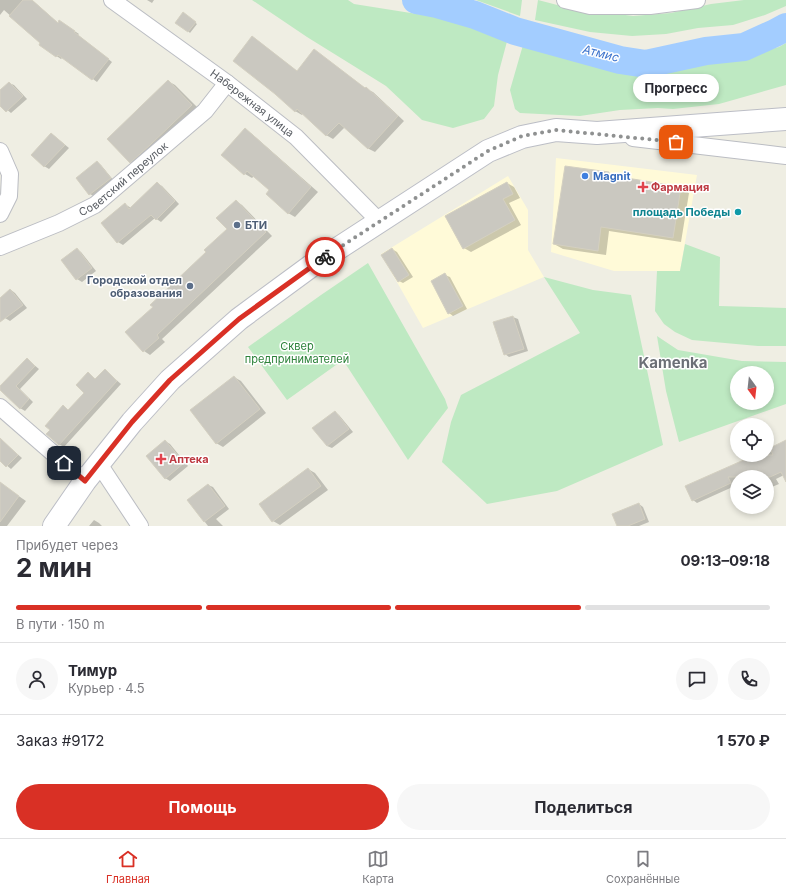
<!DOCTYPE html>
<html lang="ru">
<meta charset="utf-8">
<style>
body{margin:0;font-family:Inter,sans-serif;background:#f7f7f7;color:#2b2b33;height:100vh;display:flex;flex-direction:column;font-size:15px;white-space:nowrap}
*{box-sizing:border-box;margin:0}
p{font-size:13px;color:#7c7c81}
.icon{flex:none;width:22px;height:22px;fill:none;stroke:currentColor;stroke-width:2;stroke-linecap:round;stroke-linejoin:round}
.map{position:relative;height:526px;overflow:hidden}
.panel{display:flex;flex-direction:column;background:#fff;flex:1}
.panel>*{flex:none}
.needle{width:26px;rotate:165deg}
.tools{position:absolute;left:730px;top:366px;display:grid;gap:8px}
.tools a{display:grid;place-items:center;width:44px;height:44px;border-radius:50%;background:#fff;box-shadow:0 2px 6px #0003;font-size:20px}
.pin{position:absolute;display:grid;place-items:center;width:34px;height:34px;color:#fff;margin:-17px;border-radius:8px;box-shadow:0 2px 6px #0006}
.courier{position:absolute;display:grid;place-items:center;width:40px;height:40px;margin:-20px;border:3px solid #d93025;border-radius:50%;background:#fff;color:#222;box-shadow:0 1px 5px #0007}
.bubble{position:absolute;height:28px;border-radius:14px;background:#fff;box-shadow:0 2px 6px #0003;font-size:13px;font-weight:700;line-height:28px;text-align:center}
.overview em{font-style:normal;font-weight:700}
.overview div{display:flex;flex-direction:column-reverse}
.overview{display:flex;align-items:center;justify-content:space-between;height:68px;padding:0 16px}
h1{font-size:26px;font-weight:700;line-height:30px}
.bar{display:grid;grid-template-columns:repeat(4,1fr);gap:6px 4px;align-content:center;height:48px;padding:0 16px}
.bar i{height:5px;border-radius:3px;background:#e1e1e2}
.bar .selected{background:#d93025}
.bar p{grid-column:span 4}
.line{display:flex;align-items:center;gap:10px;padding:0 16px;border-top:1px solid #e1e1e2}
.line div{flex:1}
.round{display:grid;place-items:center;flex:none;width:42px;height:42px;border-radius:21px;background:#f7f7f7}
.button{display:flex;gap:8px;margin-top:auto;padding:8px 16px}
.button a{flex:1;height:46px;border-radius:24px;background:#d93025;color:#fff;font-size:16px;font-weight:700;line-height:46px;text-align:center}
.button a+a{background:#f7f7f7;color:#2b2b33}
.tabs{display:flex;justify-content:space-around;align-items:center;height:56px;border-top:1px solid #e1e1e2;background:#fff;font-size:11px;color:#7c7c81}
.tabs a{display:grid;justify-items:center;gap:2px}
.tabs .selected{color:#d93025}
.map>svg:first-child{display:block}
.commercial{fill:#fffad8}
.green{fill:#bee9c2;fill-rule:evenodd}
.shadow{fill:#0003}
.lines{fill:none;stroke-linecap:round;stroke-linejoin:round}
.river{stroke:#a3cdff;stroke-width:28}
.building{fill:#cac8c0;stroke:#d4d0c1}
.minor-casing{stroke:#bbbdc3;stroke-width:18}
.secondary-casing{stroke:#bcbec6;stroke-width:24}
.minor{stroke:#fff;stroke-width:16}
.secondary{stroke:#fff;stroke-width:22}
.done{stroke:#8f9191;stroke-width:4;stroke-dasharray:0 7.2}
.route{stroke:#d93025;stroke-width:5}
.shop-dot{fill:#3f7fe0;stroke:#fff;stroke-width:1.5}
.health-dot{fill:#e0444e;stroke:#fff;stroke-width:1.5}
.culture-dot{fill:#0f9aa8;stroke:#fff;stroke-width:1.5}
.service-dot{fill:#5c6f8a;stroke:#fff;stroke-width:1.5}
.labels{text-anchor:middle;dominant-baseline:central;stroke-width:3;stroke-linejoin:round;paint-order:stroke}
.street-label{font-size:11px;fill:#5b5f65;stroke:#fff}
.shop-label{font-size:11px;font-weight:bold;fill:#366cbe;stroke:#fff;text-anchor:start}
.health-label{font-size:11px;font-weight:bold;fill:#be3a42;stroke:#fff;text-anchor:start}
.culture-label{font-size:11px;font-weight:bold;fill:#0d838f;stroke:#fff;text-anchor:end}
.service-label{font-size:11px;font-weight:bold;fill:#4e5e75;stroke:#fff;text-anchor:start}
.park-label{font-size:11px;fill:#2d823a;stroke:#fff}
.water-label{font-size:12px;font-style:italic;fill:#3c73cc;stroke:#fff}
.district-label{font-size:15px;font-weight:bold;fill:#6c7077;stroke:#fff}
</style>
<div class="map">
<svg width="786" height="526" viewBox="0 0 786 526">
<rect width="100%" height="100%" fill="#efeee3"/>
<!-- commercial -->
<path class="commercial" d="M556,158L697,175L680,271H614L551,252Z
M508,176L528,210V250L544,277L423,328L381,254Z"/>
<!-- green -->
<path class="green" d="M252,0H348L354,4L480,24L509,34L498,75L494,106L484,119L453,128L422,120L386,86L307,37Z
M476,0H522L520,16Z
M538,0L565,7L633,16L671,13L711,4L744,0H786V6L765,15L733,25L698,28L666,34L632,36L590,32L535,20Z
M786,43V85L719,104L673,109L658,108L620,110L580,116L520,113L515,109L510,90L523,45L556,51L587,59L616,70L656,72L712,59L745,56L779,47Z
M685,244L720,257L719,306L786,308V346H758L692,340L675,332L664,324L655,311L657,271H680Z
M368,263L445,399L448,408L408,460L343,360L287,400L248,347L321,295Z
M544,277L593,290L631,295L663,445L557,491L487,504L442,462L451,422L461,395L580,333Z
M657,336L678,350L742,361L786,362V404L679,442L666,391ZM737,373H767V403H737Z"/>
<!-- shadow -->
<path class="shadow" d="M0,0H32L58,23L64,24L79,34L78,35L112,62L97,82L63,57L61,59L40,45L41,43L4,10L0,15Z
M147,0H154L152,3Z
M185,15L197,24L190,33L188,31Z
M253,37L298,72L314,50L366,89L373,92L404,121L375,152L369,149L345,127L333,139L326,135L303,113L302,115L295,111Z
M168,81L175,85L199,109L137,166L130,162Z
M9,83L14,85L27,99L11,113L0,104V92Z
M245,130L252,134L318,192L295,217L288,213L271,190L254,176L252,178L245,174Z
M52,134L69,148L49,169L44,166Z
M97,162L101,165L114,181L95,197L90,194L77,178Z
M566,167L609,173L616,178L681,188L689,193L681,242L609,231L606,255L563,249L554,244Z
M157,183L162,186L179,204L161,222L155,218L123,245L118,242L102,223L125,204L131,208Z
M507,183L514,187L520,198L509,203L521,225L471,252L464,248Z
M236,201L242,205L272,236L162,339L165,342L150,355L144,351L154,307L229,230Z
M77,249L81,252L96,271L82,282L77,279Z
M392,249L397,252L413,277L403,283L399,281Z
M445,275L450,277L467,309L453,316L449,313Z
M11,290L15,293L27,308L10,321L5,318L0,312V299Z
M513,317L518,319L528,351L509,357L505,354L495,322Z
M27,359L39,369L20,389L33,402L25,411L20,408L0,389V387Z
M105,370L121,384L64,447L59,444L51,430L63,407L69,410L85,393L88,374L96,379Z
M234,377L241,381L266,413L223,447L216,443Z
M335,412L339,415L353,432L332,448L327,446Z
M0,439L22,458L11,469L0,460Z
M165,441L170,444L188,466L170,481L165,478Z
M786,441V474L776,479L779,484L767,489V477H737V485L697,503L693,500L759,455H767V451Z
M308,469L315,473L328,490L280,525L273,521Z
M208,485L213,487L229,509L216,519L223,526H208L188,500Z
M4,486L26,501L7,526H0V491Z
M639,504L643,507L649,522L639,526H618Z
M94,520L99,523L102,526H89Z"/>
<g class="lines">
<!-- river -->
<path class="river" d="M416,0L437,4L475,15L515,31L620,60L646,64L706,51L744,47L775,33L786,27"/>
</g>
<!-- building -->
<path class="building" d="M23,0H32L58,23L59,20L75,31L74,32L109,59L92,80L58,55L56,57L39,45L40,43L9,16Z
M183,12L196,22L188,32L175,23Z
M252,36L297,71L314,49L365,88L366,87L398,116L368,149L339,123L326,136L297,109L295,112L275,94L233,61Z
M168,80L192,105L150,145L130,163L107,139Z
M9,82L23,96L6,112L0,106V90Z
M245,128L311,187L288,214L266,194L269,190L247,171L244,175L221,155Z
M51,133L65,145L44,167L31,155Z
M97,161L111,178L89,195L76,178Z
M565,166L609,172V175L681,187L673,238L601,227L598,251L553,244Z
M157,182L175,201L156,220L151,215L117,243L101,223L125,203L129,209Z
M507,182L513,194L503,199L515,220L463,249L445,216Z
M236,200L266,232L157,335L159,338L143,352L125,332L153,307L150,305L206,252L204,250L227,229L216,218Z
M77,248L92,268L76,280L61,260Z
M392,248L409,275L398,282L381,255Z
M445,273L463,306L448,314L431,281Z
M10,289L23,305L0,322V298Z
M513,316L524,349L504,355L493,322Z
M27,358L35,366L16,386L29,399L20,409L0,390V386Z
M105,369L117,381L59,445L46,434L50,430L45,426L63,405L68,410L84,393L76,385L88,372L95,379Z
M234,376L260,409L216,444L190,410Z
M335,411L349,429L327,446L312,428Z
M0,438L18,455L6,467L0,461Z
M165,440L184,463L165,479L146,456Z
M786,440V482L781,472L770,477H728L731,483L692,501L685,486L755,455H773L770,448Z
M308,468L321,486L272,522L259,504Z
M0,482L19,496L0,522Z
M208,484L225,506L204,522L187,500Z
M639,503L645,519L628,526H617L612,514Z"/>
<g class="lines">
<!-- minor casing -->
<g class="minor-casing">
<g id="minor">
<path id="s1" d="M112,0L227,83L296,137L379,221"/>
<path d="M565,0L590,6H650L697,0"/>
<path d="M633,138L786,156"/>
<path d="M0,151L10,174L9,196L0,214"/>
<path id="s2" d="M0,247L59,223L95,205L205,111L227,83"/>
<path d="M0,407L85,481"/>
<path d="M99,464L140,526"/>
</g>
</g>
<!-- secondary casing -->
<g class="secondary-casing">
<path id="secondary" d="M54,526L85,481L132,422L170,380L239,319L311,266L488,151L522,137L556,130L597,133L786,119"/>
</g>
<!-- minor -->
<use href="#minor" class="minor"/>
<!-- secondary -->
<use href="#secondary" class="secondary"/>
</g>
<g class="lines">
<!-- done -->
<path class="done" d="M325,257L488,151L522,136L556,130L676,142"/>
<!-- route -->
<path class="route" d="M64,463L85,481L132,422L170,380L239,319L325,257"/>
</g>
<!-- markers -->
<circle class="shop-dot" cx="585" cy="176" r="4"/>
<g class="health-dot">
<path d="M641 181h4v4h4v4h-4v4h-4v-4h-4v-4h4z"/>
<path d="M159 453h4v4h4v4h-4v4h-4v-4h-4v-4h4z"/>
</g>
<circle class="culture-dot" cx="738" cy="212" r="4"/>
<g class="service-dot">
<circle cx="237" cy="225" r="4"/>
<circle cx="190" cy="286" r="4"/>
</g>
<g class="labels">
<!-- street labels -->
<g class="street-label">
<text stroke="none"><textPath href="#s1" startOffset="174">Набережная улица</textPath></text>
<text stroke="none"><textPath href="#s2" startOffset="142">Советский переулок</textPath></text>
</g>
<!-- shop labels -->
<g class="shop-label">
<text x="593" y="176">Magnit</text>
</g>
<!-- health labels -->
<g class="health-label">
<text x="651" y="187">Фармация</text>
<text x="169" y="459">Аптека</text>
</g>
<!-- culture labels -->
<g class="culture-label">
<text x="730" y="212">площадь Победы</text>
</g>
<!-- service labels -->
<g class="service-label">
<text x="245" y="225">БТИ</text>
<text x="182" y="280" text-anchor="end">Городской отдел<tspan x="182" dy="13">образования</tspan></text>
</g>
<!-- park labels -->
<g class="park-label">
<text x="297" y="346">Сквер<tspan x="297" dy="13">предпринимателей</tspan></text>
</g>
<!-- water labels -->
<g class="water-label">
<text transform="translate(601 53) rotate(14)">Атмис</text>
</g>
<!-- district labels -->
<g class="district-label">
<text x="673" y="362">Kamenka</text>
</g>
</g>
</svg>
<div class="tools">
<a><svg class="needle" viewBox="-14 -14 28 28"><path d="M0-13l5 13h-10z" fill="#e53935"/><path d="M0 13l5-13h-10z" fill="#7c7c81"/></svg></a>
<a><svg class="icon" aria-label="locate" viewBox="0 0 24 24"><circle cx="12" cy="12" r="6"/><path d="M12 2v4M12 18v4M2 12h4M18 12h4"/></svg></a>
<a><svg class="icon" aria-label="layers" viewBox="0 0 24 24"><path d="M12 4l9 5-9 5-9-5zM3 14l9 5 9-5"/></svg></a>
</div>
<div class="pin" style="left:676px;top:142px;background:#ea580c"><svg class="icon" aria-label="bag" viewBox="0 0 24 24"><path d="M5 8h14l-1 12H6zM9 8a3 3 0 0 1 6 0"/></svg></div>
<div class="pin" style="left:64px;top:463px;background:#1f2937"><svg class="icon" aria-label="home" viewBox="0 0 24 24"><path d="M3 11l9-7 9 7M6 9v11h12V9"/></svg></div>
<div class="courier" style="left:325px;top:257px"><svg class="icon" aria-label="bike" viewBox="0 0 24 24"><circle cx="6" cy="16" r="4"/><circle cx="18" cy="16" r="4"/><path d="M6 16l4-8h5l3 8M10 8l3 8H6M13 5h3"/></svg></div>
<div class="bubble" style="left:633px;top:74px;width:86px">Прогресс</div>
</div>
<section class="panel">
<div class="overview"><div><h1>2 мин</h1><p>Прибудет через</p></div><em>09:13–09:18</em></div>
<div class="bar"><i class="selected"></i><i class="selected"></i><i class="selected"></i><i></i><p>В пути · 150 m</p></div>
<div class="line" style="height:72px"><a class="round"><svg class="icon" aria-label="person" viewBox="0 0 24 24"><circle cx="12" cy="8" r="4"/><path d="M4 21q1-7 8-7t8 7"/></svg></a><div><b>Тимур</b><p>Курьер · 4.5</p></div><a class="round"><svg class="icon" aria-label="chat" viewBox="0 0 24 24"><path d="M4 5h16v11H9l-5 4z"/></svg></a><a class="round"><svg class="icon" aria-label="phone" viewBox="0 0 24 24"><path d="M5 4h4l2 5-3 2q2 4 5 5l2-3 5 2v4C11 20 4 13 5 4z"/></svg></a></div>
<div class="line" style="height:52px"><div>Заказ #9172</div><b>1 570 ₽</b></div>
<div class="button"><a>Помощь</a><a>Поделиться</a></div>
</section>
<nav class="tabs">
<a class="selected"><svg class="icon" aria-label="home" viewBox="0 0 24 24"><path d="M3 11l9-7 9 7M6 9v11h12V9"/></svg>Главная</a>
<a><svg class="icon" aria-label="map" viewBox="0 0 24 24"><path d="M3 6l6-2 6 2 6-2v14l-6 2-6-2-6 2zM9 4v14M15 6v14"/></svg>Карта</a>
<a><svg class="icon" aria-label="saved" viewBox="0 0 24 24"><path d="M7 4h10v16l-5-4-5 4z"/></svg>Сохранённые</a>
</nav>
